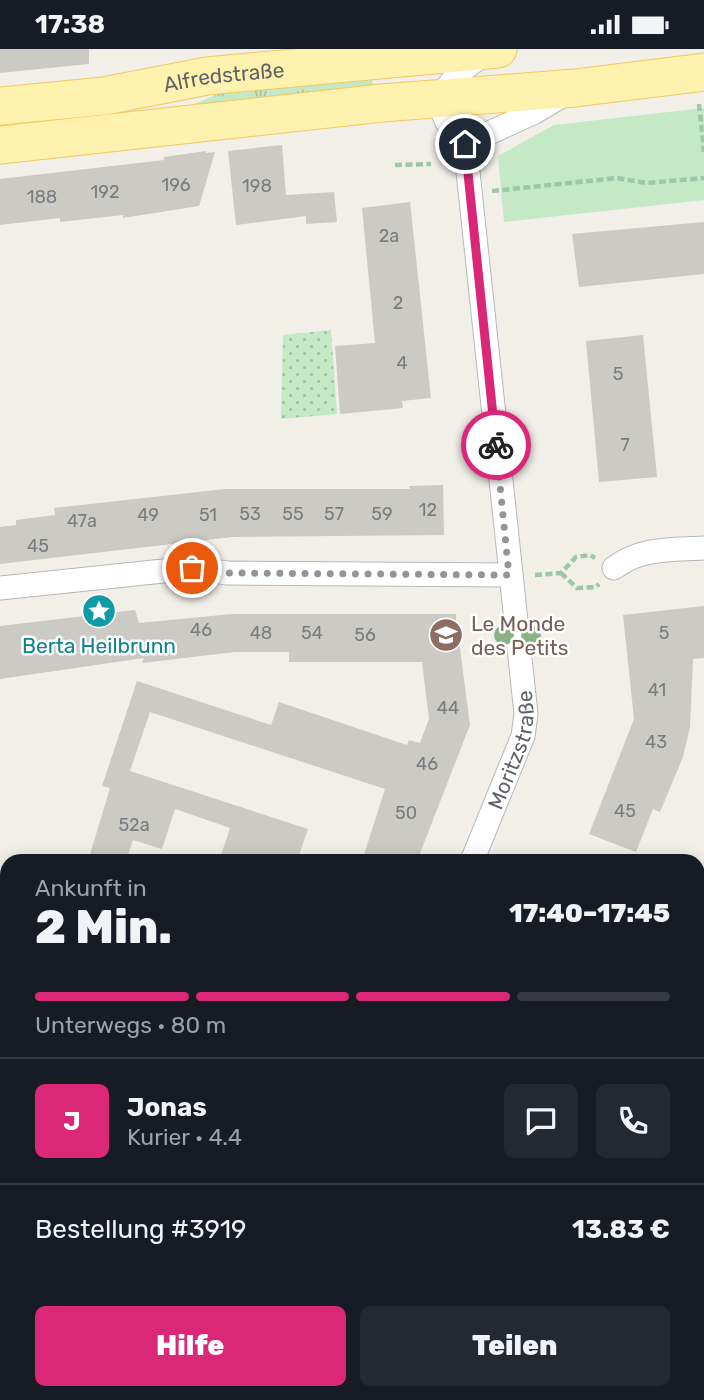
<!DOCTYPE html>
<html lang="de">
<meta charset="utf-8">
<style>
body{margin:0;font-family:Rubik,sans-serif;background:#242831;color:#f1f3f6;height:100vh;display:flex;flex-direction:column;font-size:26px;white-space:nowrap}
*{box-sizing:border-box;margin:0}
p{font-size:23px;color:#9ea1a6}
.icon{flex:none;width:38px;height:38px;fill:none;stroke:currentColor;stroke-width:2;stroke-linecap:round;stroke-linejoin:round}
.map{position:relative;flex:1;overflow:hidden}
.drawer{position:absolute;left:0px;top:805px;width:705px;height:546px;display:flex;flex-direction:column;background:#171b24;border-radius:21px 21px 0 0;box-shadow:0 4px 18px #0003}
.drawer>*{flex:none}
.pin{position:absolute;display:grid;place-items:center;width:60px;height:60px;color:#fff;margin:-30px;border:4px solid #fff;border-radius:50%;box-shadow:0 2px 7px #0007}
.courier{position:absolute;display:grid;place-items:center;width:70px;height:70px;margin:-35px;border:5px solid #db2777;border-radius:50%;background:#fff;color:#222;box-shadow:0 2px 9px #0007}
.head em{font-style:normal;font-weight:800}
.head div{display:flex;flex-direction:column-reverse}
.head{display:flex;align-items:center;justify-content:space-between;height:119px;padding:0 35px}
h1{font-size:46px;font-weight:800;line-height:52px}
.bar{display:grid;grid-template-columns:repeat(4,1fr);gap:10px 7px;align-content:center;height:84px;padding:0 35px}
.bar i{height:9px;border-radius:5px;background:#363941}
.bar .active{background:#db2777}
.bar p{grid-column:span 4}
.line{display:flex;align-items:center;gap:18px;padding:0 35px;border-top:2px solid #363941}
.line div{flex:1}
.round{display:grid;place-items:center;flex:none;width:74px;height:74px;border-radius:10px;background:#242831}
.cta{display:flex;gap:14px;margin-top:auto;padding:14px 35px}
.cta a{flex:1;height:80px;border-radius:10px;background:#db2777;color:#fff;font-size:28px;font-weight:800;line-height:80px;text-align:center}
.cta a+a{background:#242831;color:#f1f3f6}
.status{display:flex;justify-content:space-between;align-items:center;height:49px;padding:0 35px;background:#171b24;direction:ltr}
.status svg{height:19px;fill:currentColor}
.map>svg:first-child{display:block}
.grass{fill:url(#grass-tufts)}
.park{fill:#c5e8c5}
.garden{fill:url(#garden-dots)}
.building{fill:#cccac5}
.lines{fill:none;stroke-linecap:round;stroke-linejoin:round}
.lane-casing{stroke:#b5b8bc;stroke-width:15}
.street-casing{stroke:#b5b8bc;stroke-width:25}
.secondary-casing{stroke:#b6babf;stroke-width:36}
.primary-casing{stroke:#f2c960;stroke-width:39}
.path{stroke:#9cc7a9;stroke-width:4.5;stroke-dasharray:7 3.5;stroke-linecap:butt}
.lane{stroke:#fff;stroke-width:12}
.street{stroke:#fff;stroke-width:23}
.secondary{stroke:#fff;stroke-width:33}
.primary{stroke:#fff2af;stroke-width:37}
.tree{fill:#89b387}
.done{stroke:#929495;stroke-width:7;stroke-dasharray:0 12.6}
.route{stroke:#db2777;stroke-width:9}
.labels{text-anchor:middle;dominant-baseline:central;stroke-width:5;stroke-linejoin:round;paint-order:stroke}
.number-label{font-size:18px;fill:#7a7d7f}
.street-label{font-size:21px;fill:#5f6368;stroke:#fff}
.education-label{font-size:21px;fill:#785e54;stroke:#fff;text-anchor:start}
.culture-label{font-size:21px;fill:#0d838f;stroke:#fff}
</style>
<div class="status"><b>17:38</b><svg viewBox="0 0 49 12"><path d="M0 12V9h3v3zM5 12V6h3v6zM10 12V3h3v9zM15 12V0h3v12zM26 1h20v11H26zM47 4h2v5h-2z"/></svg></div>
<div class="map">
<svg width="704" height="1351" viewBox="0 0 704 1351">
<defs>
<pattern id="grass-tufts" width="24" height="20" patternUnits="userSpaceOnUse" patternTransform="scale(1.75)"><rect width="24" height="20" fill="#c5e8c5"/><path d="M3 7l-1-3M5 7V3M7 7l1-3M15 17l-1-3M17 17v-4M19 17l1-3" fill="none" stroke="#a3c0a4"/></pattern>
<pattern id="garden-dots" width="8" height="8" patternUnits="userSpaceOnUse" patternTransform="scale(1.75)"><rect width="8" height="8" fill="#c5e8c5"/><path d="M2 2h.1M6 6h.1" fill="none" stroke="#a3c0a4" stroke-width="1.8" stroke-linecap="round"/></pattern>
</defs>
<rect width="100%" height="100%" fill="#f1efe8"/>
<!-- grass -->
<path class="grass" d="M371,25L374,41L185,59L228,41Z
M23,1344H70L89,1351H42Z"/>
<!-- park -->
<path class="park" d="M704,59V151L504,173L498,107L554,76Z
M324,1344H465L462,1351H322Z"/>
<!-- garden -->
<path class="garden" d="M331,281L337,365L281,370L283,286Z"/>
<!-- building -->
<path class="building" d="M0,0H89V15L0,24Z
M282,96L286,146L334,143L337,173L306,175V167L236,176L228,102Z
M206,102V104L215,103L199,157L123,169V166L60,173V169L0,176V130L164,111V108Z
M410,153L431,349L402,352L403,359L340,365L335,297L375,294L362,159Z
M704,173V225L579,238L572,185Z
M643,286L657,428L599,433L586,292Z
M443,436L444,486L232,488L0,515V478L16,476V471L55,466L54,459L225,440H410L409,437Z
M704,557V609L693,610L690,678L683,708L660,763L653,760L636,803L589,785L634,670L623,566Z
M135,561L139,574L232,565H456V592H459L470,676L417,812H362L385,740L150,663L130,722L308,780L297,812H219L230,779L175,760L162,800L133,791L126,812H88L110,739L102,737L137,632L271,676L279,653L407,696L409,691L420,694L429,670L422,613H289V603H235L142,614L144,609L0,630V577Z"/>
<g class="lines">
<!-- lane casing -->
<g class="lane-casing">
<path id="lane" d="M246,1351L253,1344"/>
</g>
<!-- street casing -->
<g class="street-casing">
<g id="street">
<path d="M465,95L535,63L565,45"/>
<path d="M614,519C641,498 672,501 704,499"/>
<path d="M0,539L192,519L227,524L509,526"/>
<path id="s1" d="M472,812L523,687L526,665L465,95C458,87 449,79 445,69C432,40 466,17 486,4"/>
<path d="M698,1292L704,1277"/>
<path d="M676,1351L679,1344"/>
</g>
</g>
<!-- secondary casing -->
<g class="secondary-casing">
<path id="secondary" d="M0,1303L7,1306
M108,1344L127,1351"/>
</g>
<!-- primary casing -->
<g class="primary-casing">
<g id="primary">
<path id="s2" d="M0,57L104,47L207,27L498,0"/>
<path d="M0,96L382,54L575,39L704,23"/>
</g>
</g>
<!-- path -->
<path class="path" d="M699,55L704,103
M395,116L431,115
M492,142L617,129L647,134L704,129
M561,524L577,539L596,538L599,535
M535,526L561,524L576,508L590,506L595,509
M698,942L704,944
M698,979L704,981
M0,1245L7,1247
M373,1344L375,1351
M469,1351L471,1344
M522,1351L525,1344"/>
<!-- lane -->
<use href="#lane" class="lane"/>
<!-- street -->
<use href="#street" class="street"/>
<!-- secondary -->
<use href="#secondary" class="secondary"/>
<!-- primary -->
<use href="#primary" class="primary"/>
</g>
<!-- trees -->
<g class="tree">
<circle cx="504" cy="586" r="10"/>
<circle cx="531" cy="586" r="10"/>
</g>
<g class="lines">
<!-- done -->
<path class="done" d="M192,519L227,524L509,526L496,396"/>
<!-- route -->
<path class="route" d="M465,95L496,396"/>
</g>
<!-- icons -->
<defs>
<g id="sight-disc" transform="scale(1.75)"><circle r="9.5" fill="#0f9aa8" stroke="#fff"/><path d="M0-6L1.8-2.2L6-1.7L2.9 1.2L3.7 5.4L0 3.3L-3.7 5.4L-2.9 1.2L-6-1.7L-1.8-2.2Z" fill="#fff"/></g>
<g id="school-disc" transform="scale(1.75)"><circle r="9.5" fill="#8d6e63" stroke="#fff"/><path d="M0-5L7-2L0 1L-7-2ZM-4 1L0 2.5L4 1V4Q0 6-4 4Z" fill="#fff"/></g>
</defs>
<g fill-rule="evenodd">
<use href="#sight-disc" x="99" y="562"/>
<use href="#school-disc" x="446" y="586"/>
</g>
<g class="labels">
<!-- number labels -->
<g class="number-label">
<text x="176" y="136">196</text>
<text x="257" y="137">198</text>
<text x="105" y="143">192</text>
<text x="42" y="148">188</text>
<text x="389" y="187">2a</text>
<text x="398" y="254">2</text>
<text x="402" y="314">4</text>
<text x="618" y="325">5</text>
<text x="625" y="396">7</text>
<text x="428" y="461">12</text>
<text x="250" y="465">53</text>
<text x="293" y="465">55</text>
<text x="334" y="465">57</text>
<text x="382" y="465">59</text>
<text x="148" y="466">49</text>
<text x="208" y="466">51</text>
<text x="82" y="472">47a</text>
<text x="38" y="497">45</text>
<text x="201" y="581">46</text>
<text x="261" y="584">48</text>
<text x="312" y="584">54</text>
<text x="664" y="584">5</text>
<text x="365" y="586">56</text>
<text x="657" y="641">41</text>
<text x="448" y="659">44</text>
<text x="656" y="693">43</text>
<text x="427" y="715">46</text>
<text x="625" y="762">45</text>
<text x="406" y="764">50</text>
<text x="134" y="776">52a</text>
</g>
<!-- street labels -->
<g class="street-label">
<text stroke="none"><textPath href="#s2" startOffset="226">Alfredstraße</textPath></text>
<text stroke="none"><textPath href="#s1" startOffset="119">Moritzstraße</textPath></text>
</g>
<!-- education labels -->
<g class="education-label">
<text x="471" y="574">Le Monde<tspan x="471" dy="24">des Petits</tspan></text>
</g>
<!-- culture labels -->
<g class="culture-label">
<text x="99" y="596">Berta Heilbrunn</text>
</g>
</g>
</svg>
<div class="pin" style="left:192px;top:519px;background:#ea580c"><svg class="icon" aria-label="bag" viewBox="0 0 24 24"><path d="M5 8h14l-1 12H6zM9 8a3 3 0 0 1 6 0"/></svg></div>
<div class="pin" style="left:465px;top:95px;background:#1f2937"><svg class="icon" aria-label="home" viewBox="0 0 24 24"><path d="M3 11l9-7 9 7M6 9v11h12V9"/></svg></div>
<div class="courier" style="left:496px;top:396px"><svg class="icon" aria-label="bike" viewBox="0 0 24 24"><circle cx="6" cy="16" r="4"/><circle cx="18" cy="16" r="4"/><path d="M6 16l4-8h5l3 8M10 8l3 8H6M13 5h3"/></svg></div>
<section class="drawer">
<div class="head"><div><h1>2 Min.</h1><p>Ankunft in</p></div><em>17:40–17:45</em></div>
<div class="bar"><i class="active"></i><i class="active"></i><i class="active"></i><i></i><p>Unterwegs · 80 m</p></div>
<div class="line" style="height:126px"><b class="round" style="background:#db2777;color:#fff">J</b><div><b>Jonas</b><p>Kurier · 4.4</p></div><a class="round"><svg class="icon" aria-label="chat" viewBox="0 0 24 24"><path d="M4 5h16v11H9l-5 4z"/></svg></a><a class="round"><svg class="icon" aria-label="phone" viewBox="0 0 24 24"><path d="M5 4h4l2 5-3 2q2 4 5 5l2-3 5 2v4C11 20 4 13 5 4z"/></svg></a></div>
<div class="line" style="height:91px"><div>Bestellung #3919</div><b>13.83 €</b></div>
<div class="cta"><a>Hilfe</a><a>Teilen</a></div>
</section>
</div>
